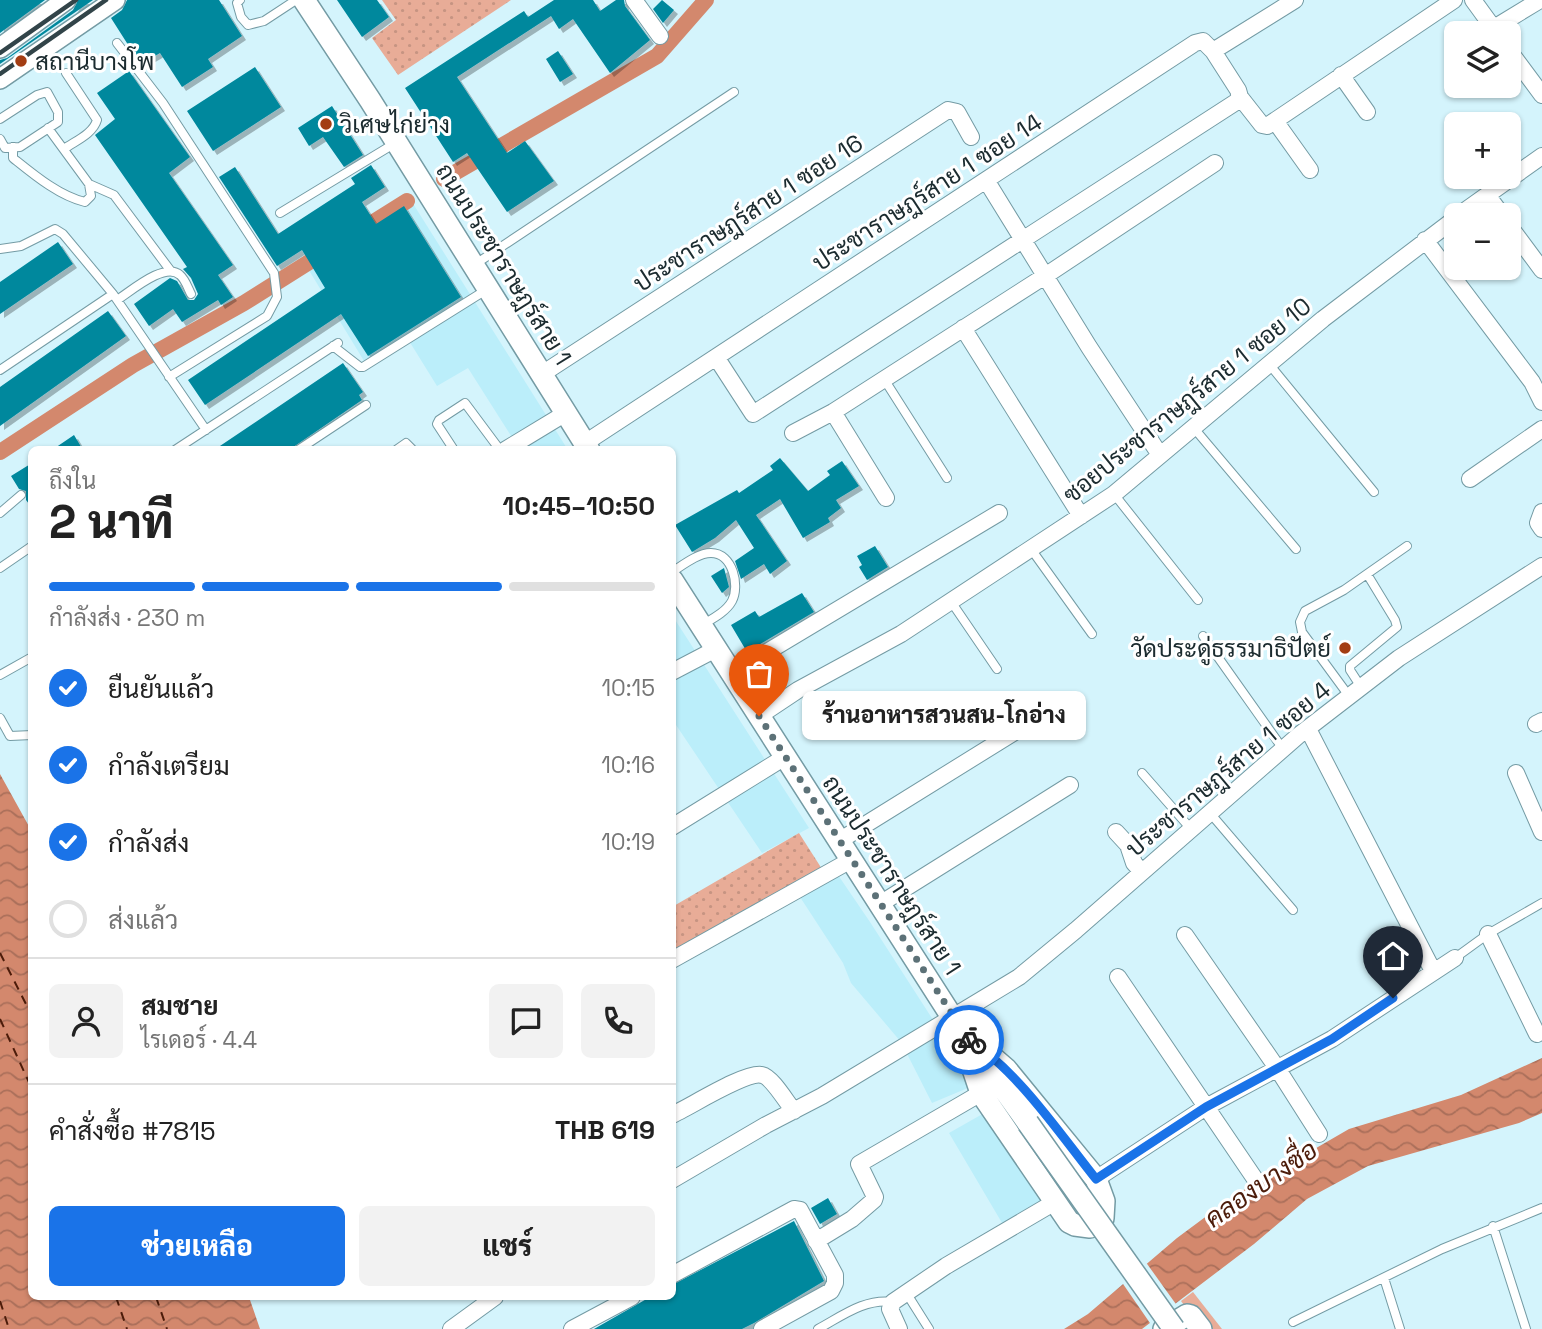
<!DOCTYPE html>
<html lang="th">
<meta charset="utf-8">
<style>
body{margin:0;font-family:"Space Grotesk",Sarabun,sans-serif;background:#f2f2f2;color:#222;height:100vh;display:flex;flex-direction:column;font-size:26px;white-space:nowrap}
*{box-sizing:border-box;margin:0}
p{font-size:23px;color:#767676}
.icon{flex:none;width:38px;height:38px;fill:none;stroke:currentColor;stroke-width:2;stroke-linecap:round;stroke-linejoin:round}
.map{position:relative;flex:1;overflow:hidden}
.sheet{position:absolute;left:28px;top:446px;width:648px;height:854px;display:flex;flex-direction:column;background:#fff;border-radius:10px;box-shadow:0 2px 5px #0004}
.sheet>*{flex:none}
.controls{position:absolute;left:1444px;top:21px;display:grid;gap:14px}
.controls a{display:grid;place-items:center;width:77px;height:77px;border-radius:10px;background:#fff;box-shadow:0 2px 5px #0004;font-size:35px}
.pin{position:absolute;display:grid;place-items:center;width:60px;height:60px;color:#fff;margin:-72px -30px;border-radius:50% 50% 50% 0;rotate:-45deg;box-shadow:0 0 7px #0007}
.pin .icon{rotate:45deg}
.courier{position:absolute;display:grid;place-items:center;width:70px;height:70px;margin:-35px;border:5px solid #1a73e8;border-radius:50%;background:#fff;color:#222;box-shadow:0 2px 9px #0007}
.bubble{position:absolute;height:49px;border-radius:10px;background:#fff;box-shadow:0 2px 5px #0004;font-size:23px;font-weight:800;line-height:49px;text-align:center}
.summary em{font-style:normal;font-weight:800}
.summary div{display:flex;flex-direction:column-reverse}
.summary{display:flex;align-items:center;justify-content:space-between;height:119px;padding:0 21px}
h1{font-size:46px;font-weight:800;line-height:52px}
.bar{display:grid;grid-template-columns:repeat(4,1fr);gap:10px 7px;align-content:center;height:84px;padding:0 21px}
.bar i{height:9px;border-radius:5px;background:#e0e0e0}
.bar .on{background:#1a73e8}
.bar p{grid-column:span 4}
.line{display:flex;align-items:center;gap:18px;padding:0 21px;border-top:2px solid #e0e0e0}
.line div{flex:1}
.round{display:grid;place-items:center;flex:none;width:74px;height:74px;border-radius:10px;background:#f2f2f2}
ol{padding:0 21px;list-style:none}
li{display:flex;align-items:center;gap:21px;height:77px}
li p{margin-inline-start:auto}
li .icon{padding:7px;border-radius:50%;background:#1a73e8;color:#fff;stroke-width:4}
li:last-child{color:#767676}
li i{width:38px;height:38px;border:4px solid #e0e0e0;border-radius:50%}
.action{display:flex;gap:14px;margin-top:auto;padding:14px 21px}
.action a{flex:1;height:80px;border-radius:10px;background:#1a73e8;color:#fff;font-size:28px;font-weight:800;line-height:80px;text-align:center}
.action a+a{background:#f2f2f2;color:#222}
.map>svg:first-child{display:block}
.built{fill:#bbeefa}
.grass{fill:url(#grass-dots)}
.green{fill:#e8ac97}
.water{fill:url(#water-waves)}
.pier{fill:#d4f4fc}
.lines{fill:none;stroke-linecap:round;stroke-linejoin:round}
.canal{stroke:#d3886d;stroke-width:16}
.ferry{stroke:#4c1c0a;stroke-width:2;stroke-dasharray:9 7;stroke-linecap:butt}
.building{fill:#06889d;filter:url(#shadow)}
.service-casing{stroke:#749ba4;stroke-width:10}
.minor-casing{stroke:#749ba4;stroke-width:18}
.tertiary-casing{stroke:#749ba4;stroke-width:22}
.secondary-casing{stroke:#749ba4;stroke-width:24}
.service{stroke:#fff;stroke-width:8}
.minor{stroke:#fff;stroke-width:16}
.tertiary{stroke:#fff;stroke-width:19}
.secondary{stroke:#fff;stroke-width:21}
.rail{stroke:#324449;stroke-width:4.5}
.secondary-bridge-casing{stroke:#749ba4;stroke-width:24;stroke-linecap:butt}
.secondary-bridge{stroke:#fff;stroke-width:21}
.done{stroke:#5c7177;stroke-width:7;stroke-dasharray:0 12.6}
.route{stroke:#1a73e8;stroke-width:9}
.poi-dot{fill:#a33d13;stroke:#fff;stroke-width:2.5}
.labels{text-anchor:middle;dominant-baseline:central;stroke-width:6;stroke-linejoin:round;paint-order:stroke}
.poi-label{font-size:24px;fill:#1b2b2f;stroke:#fff;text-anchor:start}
.street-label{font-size:24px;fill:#1b2b2f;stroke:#fff}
.water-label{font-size:26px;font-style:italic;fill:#4c1c0a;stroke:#fff}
</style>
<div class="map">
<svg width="1542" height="1329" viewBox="0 0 1542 1329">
<defs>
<pattern id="grass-dots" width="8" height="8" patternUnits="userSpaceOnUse" patternTransform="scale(1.75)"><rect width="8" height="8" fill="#e8ac97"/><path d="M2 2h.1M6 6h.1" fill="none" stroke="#c69482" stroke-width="1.8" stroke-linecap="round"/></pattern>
<pattern id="water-waves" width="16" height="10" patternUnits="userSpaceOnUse" patternTransform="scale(1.75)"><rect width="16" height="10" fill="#d3886d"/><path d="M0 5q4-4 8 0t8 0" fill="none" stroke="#aa6f5a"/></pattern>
<filter id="shadow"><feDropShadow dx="4" dy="4" stdDeviation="0" flood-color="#0004"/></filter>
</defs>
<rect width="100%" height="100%" fill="#d4f4fc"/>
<!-- built -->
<path class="built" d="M412,202L568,450H511L513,439L468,368L437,386L406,336L364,361L307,267Z
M672,615L809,828L762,853L672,719Z
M838,875L870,922L975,1085L932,1103L901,1042L851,983L843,963L800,897Z
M986,1112L1050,1201L1005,1228L949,1133Z"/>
<!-- grass -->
<path class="grass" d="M382,0H511L398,75L372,38L396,20Z
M799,833L829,880L672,968V907Z"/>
<!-- green -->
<path class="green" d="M1193,1292L1222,1329H1201L1181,1301Z"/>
<!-- water -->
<path class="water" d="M0,774L31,830L32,1297H249L260,1329H0Z
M1542,1058V1113L1519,1123L1368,1166L1307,1199L1254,1244L1142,1329H1064L1088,1314L1177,1238L1235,1195L1349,1129L1461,1095Z"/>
<!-- pier -->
<path class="pier" d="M1145,1261L1178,1307L1152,1326L1121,1281Z"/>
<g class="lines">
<!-- canal -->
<path class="canal" d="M444,179L657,56L706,0
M356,233L407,201
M0,452L133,365L244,303L325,252"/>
<!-- ferry -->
<path class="ferry" d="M0,953L32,1016
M0,1019L32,1089
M116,1297L127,1329
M156,1297L167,1329
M0,1301L9,1329"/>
</g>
<!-- building -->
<path class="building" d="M0,0H45L0,33Z
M78,0H93L0,64V60L7,58L73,10Z
M127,0H219L242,36L208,59L213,67L182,87L160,53L141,64L132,51L111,18L122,10Z
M337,0H377L389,17L362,37Z
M554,0H593L600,11L616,0H624L625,6L650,40L610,73L573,19L559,29L551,16L457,77L507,153L525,141L554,181L507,212L467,153L453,162L405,88L524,11L528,17Z
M662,0L674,10L663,23L653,9Z
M558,51L573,74L560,82L546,59Z
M255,67L281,107L213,151L187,111Z
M129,71L190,157L169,173L233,265L218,275L233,297L221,305L218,300L182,322L173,309L149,326L134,304L170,278L177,281L188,300H194L198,294L191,278L183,269L187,267L95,135L115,119L97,93Z
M332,106L363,155L344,167L323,137L309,146L298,128Z
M371,165L385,187L362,202L376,224L404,206L461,297L368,356L341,314L205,405L188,380L325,288L302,250L277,266L219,177L235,167L278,234L355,184L351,178Z
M58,242L73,264L0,314V282Z
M108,311L126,336L0,426V387Z
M343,363L363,392L359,395L362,400L289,450H214Z
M74,435L83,450H52Z
M780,458L808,491L830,475L827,471L842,461L859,486L836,500L841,508L828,518L830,522L803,538L780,499L756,515L787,561L770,574L764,564L741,579L735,561L754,548L736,520L715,538L692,552L675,525L737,490L739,493L773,470L770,466Z
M32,463V508L26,500V491L19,489L11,476Z
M875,546L888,567L867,580L859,567L862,565L857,556Z
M724,568L729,587L722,593L711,576Z
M802,593L814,612L747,652L731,625L755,611L759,617Z
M828,1198L837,1214L820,1224L811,1208Z
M794,1221L824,1281L754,1323L742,1329H594L650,1297H672V1285Z"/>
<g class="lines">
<!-- service casing -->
<g class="service-casing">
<path id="service" d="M240,0L237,3L241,17L248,25L264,21L296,0
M117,43L163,103L274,273L277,297L267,316L169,377
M0,119L37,95L47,92L58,112V122L20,147L5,148L0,139
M13,147V158C33,174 59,196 85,202L91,196L89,184L48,128
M64,149C75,141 93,134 97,120L66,73
M89,184L114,195L170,270
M280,213L397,142
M0,249L21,246L55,229L63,234L113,294L206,430
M474,265L734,92
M117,300C130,292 165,261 180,275C185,279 188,288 191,294
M333,346L360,367H363L486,290
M1269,364L1374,492
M0,370L113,294
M884,379L947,478
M1193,427L1296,549
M175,450L338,343
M298,450L366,405
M396,450L406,443L413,450
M454,450L437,424L439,420L465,403L500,450
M1114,494L1198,600
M0,513L21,495
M1031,549L1092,634
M0,568L32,546
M672,572C683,565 698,553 711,553C733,553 740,586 732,601C726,612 712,619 702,625
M950,600L997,669
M1203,636L1283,749
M0,675L32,657
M1361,687L1350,670V666L1397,627L1395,620L1367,574
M1349,696L1302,632L1300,622L1305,611L1344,590L1407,546
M0,718L10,736L32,735
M1142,773L1191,829
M1210,813L1293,910
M1455,958L1488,934L1542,903
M1493,1226L1526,1329
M1384,1278L1400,1329
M907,1294L929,1329
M1293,1322L1442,1249L1542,1208
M818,1329C842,1316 865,1298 893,1302"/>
</g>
<!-- minor casing -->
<g class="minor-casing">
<path id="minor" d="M634,0L660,36
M1473,0L1497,33
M1494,28L1540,0
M1508,49L1542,95
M1341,75L1367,112
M1240,97L1262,125L1267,126L1454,0
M1275,121L1310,170
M986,180L1089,347L1160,455
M1487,195L1502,215
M1459,215L1542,156
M1508,224L1542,270
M1425,240L1532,382L1542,402
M963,328L1081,516
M716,357L753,414L1236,102L1240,97L1238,90L1213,51
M542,374L948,110L957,112L971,137
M833,412L886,498
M793,433L833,412L1045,276L1215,163
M585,443L1195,43L1203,41L1213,51L1295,0
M505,450L566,413
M1470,479L1542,429
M1542,512L1538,523L1542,529
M672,672L716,649
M732,673L999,513
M759,716L798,690L901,634L1114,494L1323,319L1456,218
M1536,724L1542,721
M1308,729L1433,971
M1516,773L1542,832
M672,827L785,757
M1116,832L1128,845L1134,863L1142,872
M839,841L1029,723
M880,904L1070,785
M1488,934L1537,1034
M1185,935L1277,1068L1319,1134
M672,960L851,860
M1118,977L1255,1179
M672,1115C690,1107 746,1071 762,1075C772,1077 787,1103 794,1111
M1096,1179L1206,1107L1332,1039L1455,958
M672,1180L766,1125L822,1096L1019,977L1076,930L1299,735L1399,658L1542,566
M816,1241L852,1219L874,1200L875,1197L859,1164L981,1093
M672,1275L794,1209L800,1210L835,1275V1283L831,1291L762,1329
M451,1329L495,1297
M572,1329L632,1297
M899,1329L890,1309L893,1302L946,1266L1055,1202"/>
</g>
<!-- tertiary casing -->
<g class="tertiary-casing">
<path id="tertiary" d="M0,48L66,0
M0,79L115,0"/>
</g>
<!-- secondary casing -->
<g class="secondary-casing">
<path id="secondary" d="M304,0L370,100L589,450
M672,580L952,1017L1028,1123
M968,1040L984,1050L1006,1069L1096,1179L1104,1201L1103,1218L1090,1227L1075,1225L1069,1222L981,1093L971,1063Z
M1164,1329L1187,1315L1191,1316L1201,1329"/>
</g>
<!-- service -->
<use href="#service" class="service"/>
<!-- minor -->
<use href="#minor" class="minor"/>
<!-- tertiary -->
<use href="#tertiary" class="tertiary"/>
<!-- secondary -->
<use href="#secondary" class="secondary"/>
<!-- rail -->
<path class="rail" d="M0,53L76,0
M0,74L106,0"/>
<!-- secondary-bridge casing -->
<g class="secondary-bridge-casing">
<path id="secondary-bridge" d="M1028,1123L1174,1329"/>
</g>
<!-- secondary-bridge -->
<use href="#secondary-bridge" class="secondary-bridge"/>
</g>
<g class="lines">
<!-- done -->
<path class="done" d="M759,716L969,1040"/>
<!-- route -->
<path class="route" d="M969,1040C1017,1070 1060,1134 1096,1179L1206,1107L1332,1039L1393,998"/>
</g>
<!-- markers -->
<g class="poi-dot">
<circle cx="21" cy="61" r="7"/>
<circle cx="326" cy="124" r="7"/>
<circle cx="1345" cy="648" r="7"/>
</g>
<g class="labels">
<!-- poi labels -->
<g class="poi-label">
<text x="35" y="61">สถานีบางโพ</text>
<text x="340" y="124">วิเศษไก่ย่าง</text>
<text x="1331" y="648" text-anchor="end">วัดประดู่ธรรมาธิปัตย์</text>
</g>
<!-- street labels -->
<g class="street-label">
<text transform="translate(927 192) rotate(-33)">ประชาราษฎร์สาย 1 ซอย 14</text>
<text transform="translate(748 213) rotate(-33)">ประชาราษฎร์สาย 1 ซอย 16</text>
<text transform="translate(504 264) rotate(58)">ถนนประชาราษฎร์สาย 1</text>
<text transform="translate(1187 400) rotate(-39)">ซอยประชาราษฎร์สาย 1 ซอย 10</text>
<text transform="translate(1228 769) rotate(-40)">ประชาราษฎร์สาย 1 ซอย 4</text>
<text transform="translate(892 875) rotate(57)">ถนนประชาราษฎร์สาย 1</text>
</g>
<!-- water labels -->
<g class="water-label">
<text transform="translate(1261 1184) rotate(-35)">คลองบางซื่อ</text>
</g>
</g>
</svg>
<div class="controls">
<a><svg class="icon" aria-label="layers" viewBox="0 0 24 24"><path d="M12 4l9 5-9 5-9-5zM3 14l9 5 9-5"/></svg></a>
<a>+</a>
<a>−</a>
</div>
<div class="pin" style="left:759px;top:716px;background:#ea580c"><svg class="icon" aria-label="bag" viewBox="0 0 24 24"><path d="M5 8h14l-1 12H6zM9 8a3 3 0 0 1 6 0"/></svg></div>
<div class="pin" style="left:1393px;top:998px;background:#1f2937"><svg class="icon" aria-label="home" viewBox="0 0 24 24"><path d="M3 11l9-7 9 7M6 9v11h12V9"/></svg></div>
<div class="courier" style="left:969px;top:1040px"><svg class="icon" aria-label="bike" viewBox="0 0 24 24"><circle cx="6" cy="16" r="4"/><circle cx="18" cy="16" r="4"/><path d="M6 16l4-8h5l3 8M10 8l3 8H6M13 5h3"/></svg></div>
<div class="bubble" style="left:802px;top:691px;width:284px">ร้านอาหารสวนสน-โกอ่าง</div>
<section class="sheet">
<div class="summary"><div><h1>2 นาที</h1><p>ถึงใน</p></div><em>10:45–10:50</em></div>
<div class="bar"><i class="on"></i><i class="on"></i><i class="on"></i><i></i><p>กำลังส่ง · 230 m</p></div>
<ol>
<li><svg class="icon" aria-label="check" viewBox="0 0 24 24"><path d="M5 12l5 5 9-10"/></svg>ยืนยันแล้ว<p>10:15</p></li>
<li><svg class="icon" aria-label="check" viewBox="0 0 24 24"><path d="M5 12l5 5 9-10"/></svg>กำลังเตรียม<p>10:16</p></li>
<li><svg class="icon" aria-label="check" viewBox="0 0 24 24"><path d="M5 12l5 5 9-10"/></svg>กำลังส่ง<p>10:19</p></li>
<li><i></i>ส่งแล้ว</li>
</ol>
<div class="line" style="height:126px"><a class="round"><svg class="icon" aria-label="person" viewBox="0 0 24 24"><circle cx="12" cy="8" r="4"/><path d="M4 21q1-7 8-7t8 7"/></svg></a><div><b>สมชาย</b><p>ไรเดอร์ · 4.4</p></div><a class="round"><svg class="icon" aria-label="chat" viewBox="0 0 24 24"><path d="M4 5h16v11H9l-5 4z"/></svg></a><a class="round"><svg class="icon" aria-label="phone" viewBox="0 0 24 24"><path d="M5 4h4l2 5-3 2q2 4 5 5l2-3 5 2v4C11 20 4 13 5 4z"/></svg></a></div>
<div class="line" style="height:91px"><div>คำสั่งซื้อ #7815</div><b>THB 619</b></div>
<div class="action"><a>ช่วยเหลือ</a><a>แชร์</a></div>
</section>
</div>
